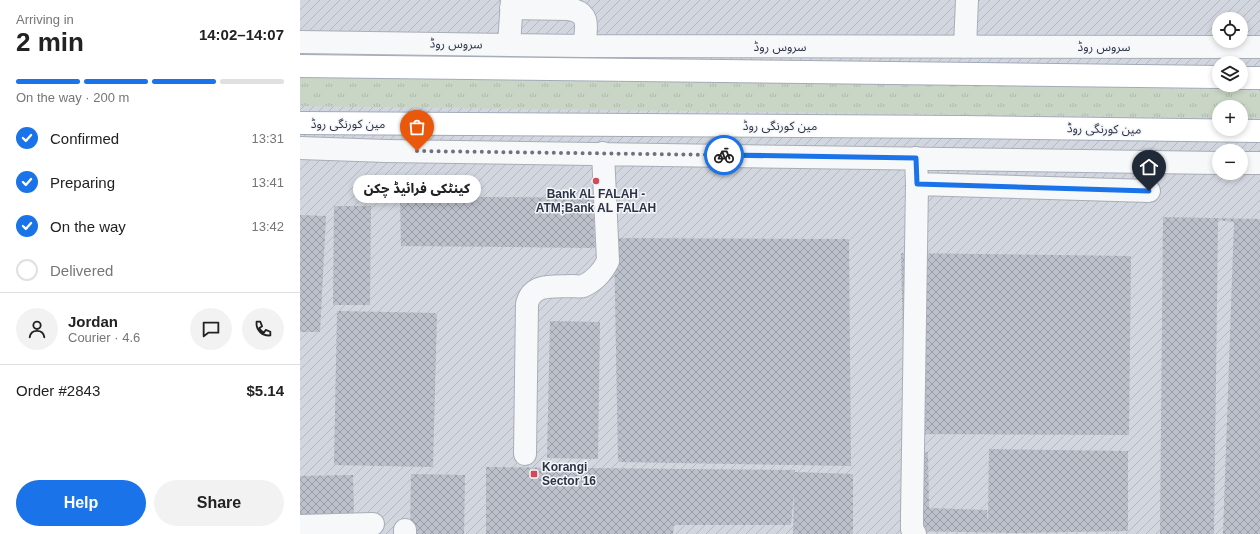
<!DOCTYPE html>
<meta charset="utf-8">
<style>
body{margin:0;font-family:Arial,"Noto Sans Arabic",sans-serif;background:#f2f2f2;color:#222;height:100vh;display:flex;flex-direction:column;font-size:15px;white-space:nowrap}
*{box-sizing:border-box;margin:0}
p{font-size:13px;color:#767676}
.icon{flex:none;width:22px;height:22px;fill:none;stroke:currentColor;stroke-width:2;stroke-linecap:round;stroke-linejoin:round}
.map{position:relative;flex:1;overflow:hidden}
.side{display:flex;flex-direction:column;background:#fff;width:300px}
.side>*{flex:none}
.fabs{position:absolute;left:912px;top:12px;display:grid;gap:8px}
.fabs a{display:grid;place-items:center;width:36px;height:36px;border-radius:50%;background:#fff;box-shadow:0 2px 6px #0003;font-size:20px}
.pin{position:absolute;display:grid;place-items:center;width:34px;height:34px;color:#fff;margin:-41px -17px;border-radius:50% 50% 50% 0;rotate:-45deg;box-shadow:0 0 4px #0007}
.pin .icon{rotate:45deg}
.courier{position:absolute;display:grid;place-items:center;width:40px;height:40px;margin:-20px;border:3px solid #1a73e8;border-radius:50%;background:#fff;color:#222;box-shadow:0 1px 5px #0007}
.bubble{position:absolute;height:28px;border-radius:14px;background:#fff;box-shadow:0 2px 6px #0003;font-size:13px;font-weight:800;line-height:28px;text-align:center}
.headline em{font-style:normal;font-weight:800}
.headline div{display:flex;flex-direction:column-reverse}
.headline{display:flex;align-items:center;justify-content:space-between;height:68px;padding:0 16px}
h1{font-size:26px;font-weight:800;line-height:30px}
.bar{display:grid;grid-template-columns:repeat(4,1fr);gap:6px 4px;align-content:center;height:48px;padding:0 16px}
.bar i{height:5px;border-radius:3px;background:#e0e0e0}
.bar .on{background:#1a73e8}
.bar p{grid-column:span 4}
.line{display:flex;align-items:center;gap:10px;padding:0 16px;border-top:1px solid #e0e0e0}
.line div{flex:1}
.round{display:grid;place-items:center;flex:none;width:42px;height:42px;border-radius:21px;background:#f2f2f2}
ol{padding:0 16px;list-style:none}
li{display:flex;align-items:center;gap:12px;height:44px}
li p{margin-inline-start:auto}
li .icon{padding:4px;border-radius:50%;background:#1a73e8;color:#fff;stroke-width:4}
li:last-child{color:#767676}
li i{width:22px;height:22px;border:2px solid #e0e0e0;border-radius:50%}
.action{display:flex;gap:8px;margin-top:auto;padding:8px 16px}
.action a{flex:1;height:46px;border-radius:24px;background:#1a73e8;color:#fff;font-size:16px;font-weight:800;line-height:46px;text-align:center}
.action a+a{background:#f2f2f2;color:#222}
main{display:flex;flex:1;min-height:0}
.map>svg:first-child{display:block}
.industrial{fill:url(#industrial-furrows);fill-rule:evenodd}
.grass{fill:url(#grass-tufts)}
.building{fill:url(#building-cross-hatch)}
.lines{fill:none;stroke-linecap:round;stroke-linejoin:round}
.minor-casing{stroke:#a9aeb7;stroke-width:24}
.major-casing{stroke:#a3abb8;stroke-width:24}
.minor{stroke:#f7f8fa;stroke-width:22}
.major{stroke:#fff;stroke-width:22}
.done{stroke:#6c737f;stroke-width:4;stroke-dasharray:0 7.2}
.route{stroke:#1a73e8;stroke-width:5}
.poi-dot{fill:#d1495b;stroke:#f4f6f9;stroke-width:1.5}
.labels{text-anchor:middle;dominant-baseline:central;stroke-width:3;stroke-linejoin:round;paint-order:stroke}
.street-label{font-size:12px;fill:#2b3445;stroke:#f4f6f9}
.poi-label{font-size:12px;font-weight:bold;fill:#2b3445;stroke:#f4f6f9}
</style>
<main>
<section class="side">
<div class="headline"><div><h1>2 min</h1><p>Arriving in</p></div><em>14:02–14:07</em></div>
<div class="bar"><i class="on"></i><i class="on"></i><i class="on"></i><i></i><p>On the way · 200 m</p></div>
<ol>
<li><svg class="icon" aria-label="check" viewBox="0 0 24 24"><path d="M5 12l5 5 9-10"/></svg>Confirmed<p>13:31</p></li>
<li><svg class="icon" aria-label="check" viewBox="0 0 24 24"><path d="M5 12l5 5 9-10"/></svg>Preparing<p>13:41</p></li>
<li><svg class="icon" aria-label="check" viewBox="0 0 24 24"><path d="M5 12l5 5 9-10"/></svg>On the way<p>13:42</p></li>
<li><i></i>Delivered</li>
</ol>
<div class="line" style="height:72px"><a class="round"><svg class="icon" aria-label="person" viewBox="0 0 24 24"><circle cx="12" cy="8" r="4"/><path d="M4 21q1-7 8-7t8 7"/></svg></a><div><b>Jordan</b><p>Courier · 4.6</p></div><a class="round"><svg class="icon" aria-label="chat" viewBox="0 0 24 24"><path d="M4 5h16v11H9l-5 4z"/></svg></a><a class="round"><svg class="icon" aria-label="phone" viewBox="0 0 24 24"><path d="M5 4h4l2 5-3 2q2 4 5 5l2-3 5 2v4C11 20 4 13 5 4z"/></svg></a></div>
<div class="line" style="height:52px"><div>Order #2843</div><b>$5.14</b></div>
<div class="action"><a>Help</a><a>Share</a></div>
</section>
<div class="map">
<svg width="960" height="534" viewBox="0 0 960 534">
<defs>
<pattern id="industrial-furrows" width="10" height="10" patternUnits="userSpaceOnUse"><rect width="10" height="10" fill="#d2d6de"/><path d="M-1 1l2-2M0 10L10 0M9 11l2-2" fill="none" stroke="#b4b8c0"/></pattern>
<pattern id="grass-tufts" width="24" height="20" patternUnits="userSpaceOnUse"><rect width="24" height="20" fill="#c9d6c5"/><path d="M3 7l-1-3M5 7V3M7 7l1-3M15 17l-1-3M17 17v-4M19 17l1-3" fill="none" stroke="#adb8ab"/></pattern>
<pattern id="building-cross-hatch" width="8" height="8" patternUnits="userSpaceOnUse"><rect width="8" height="8" fill="#bbc0ca"/><path d="M0 0l8 8M0 8l8-8" fill="none" stroke="#989da6"/></pattern>
</defs>
<rect width="100%" height="100%" fill="#e4e7ec"/>
<!-- industrial -->
<path class="industrial" d="M0,0H960V534H0ZM919,19H941V41H919ZM919,63H941V85H919ZM919,107H941V129H919ZM919,151H941V173H919Z"/>
<!-- grass -->
<path class="grass" d="M0,74L726,85L960,91V118H941V107H919V118L0,106Z"/>
<!-- building -->
<path class="building" d="M100,196L293,198L295,248L101,246Z
M34,206H71L70,305H33Z
M0,215L26,216L20,332H0Z
M863,217L960,219V534H923L934,222L918,220L914,534H860Z
M314,238L549,239L551,466L318,462Z
M601,253L831,256L829,435L605,434Z
M37,311L137,313L133,467L34,465Z
M250,321L300,322L298,459L247,458Z
M689,449L828,451V531L717,533L606,531V451L628,452L629,508L687,510L688,526Z
M186,467L495,470V472L553,474V534H493L494,492L491,525H374L373,534H186Z
M111,474L165,475L164,534H110Z
M53,475L54,515L0,516V476Z"/>
<g class="lines">
<!-- minor casing -->
<g class="minor-casing">
<path id="minor" d="M211,8L268,9C292,12 286,29 284,46
M0,42L284,46L960,47
M209,45L212,0
M665,47L667,0
M0,148L86,151L919,163
M941,163H960
M617,184L849,191
M225,454L227,304C232,282 255,287 273,286C276,286 280,287 283,286C295,281 303,271 308,261L303,153
M0,526L73,524
M105,534V530
M615,534L612,529V516L617,184L616,158"/>
</g>
<!-- major casing -->
<g class="major-casing">
<path id="major" d="M0,66L919,77
M941,78H960
M0,123L662,127L960,131"/>
</g>
<!-- minor -->
<use href="#minor" class="minor"/>
<!-- major -->
<use href="#major" class="major"/>
</g>
<g class="lines">
<!-- done -->
<path class="done" d="M117,151L424,155"/>
<!-- route -->
<path class="route" d="M424,155L616,158L617,184L849,191"/>
</g>
<!-- markers -->
<g class="poi-dot">
<circle cx="296" cy="181" r="4"/>
<rect x="230" y="470" width="8" height="8" rx="2"/>
</g>
<g class="labels">
<!-- street labels -->
<g class="street-label">
<text transform="translate(156 44) rotate(1)">سروس روڈ</text>
<text x="480" y="47">سروس روڈ</text>
<text x="804" y="47">سروس روڈ</text>
<text x="48" y="124">مین کورنگی روڈ</text>
<text x="480" y="126">مین کورنگی روڈ</text>
<text transform="translate(804 129) rotate(1)">مین کورنگی روڈ</text>
</g>
<!-- poi labels -->
<g class="poi-label">
<text x="296" y="194">Bank AL FALAH -<tspan x="296" dy="14">ATM;Bank AL FALAH</tspan></text>
<text x="242" y="467" text-anchor="start">Korangi<tspan x="242" dy="14">Sector 16</tspan></text>
</g>
</g>
</svg>
<div class="fabs">
<a><svg class="icon" aria-label="locate" viewBox="0 0 24 24"><circle cx="12" cy="12" r="6"/><path d="M12 2v4M12 18v4M2 12h4M18 12h4"/></svg></a>
<a><svg class="icon" aria-label="layers" viewBox="0 0 24 24"><path d="M12 4l9 5-9 5-9-5zM3 14l9 5 9-5"/></svg></a>
<a>+</a>
<a>−</a>
</div>
<div class="pin" style="left:117px;top:151px;background:#ea580c"><svg class="icon" aria-label="bag" viewBox="0 0 24 24"><path d="M5 8h14l-1 12H6zM9 8a3 3 0 0 1 6 0"/></svg></div>
<div class="pin" style="left:849px;top:191px;background:#1f2937"><svg class="icon" aria-label="home" viewBox="0 0 24 24"><path d="M3 11l9-7 9 7M6 9v11h12V9"/></svg></div>
<div class="courier" style="left:424px;top:155px"><svg class="icon" aria-label="bike" viewBox="0 0 24 24"><circle cx="6" cy="16" r="4"/><circle cx="18" cy="16" r="4"/><path d="M6 16l4-8h5l3 8M10 8l3 8H6M13 5h3"/></svg></div>
<div class="bubble" style="left:53px;top:175px;width:128px">کینٹکی فرائیڈ چکن</div>
</div>
</main>
